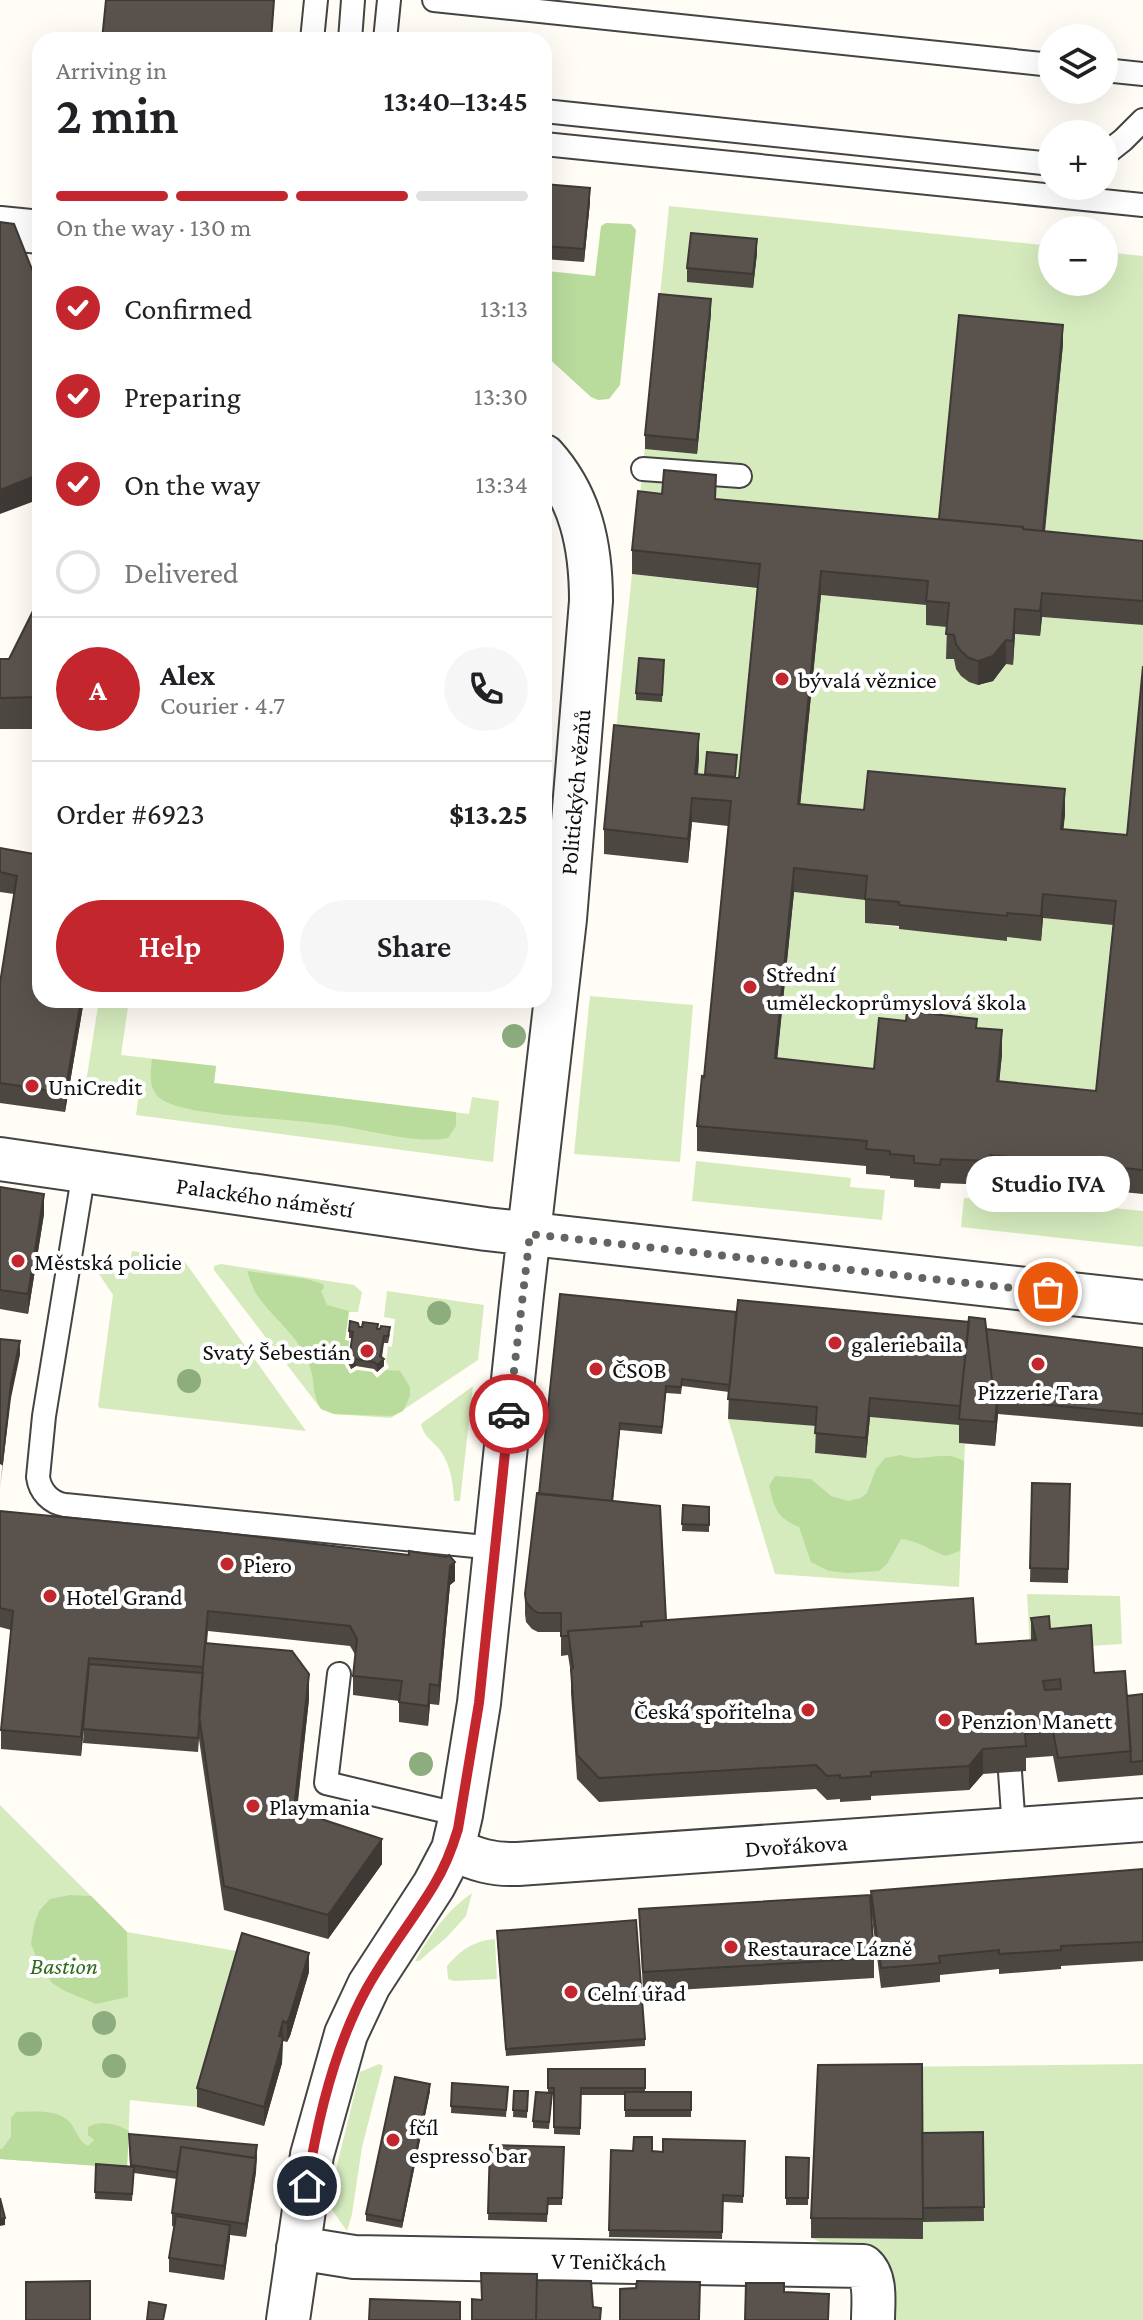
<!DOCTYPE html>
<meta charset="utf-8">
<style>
body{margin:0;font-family:"Crimson Pro",serif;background:#f6f6f6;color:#202124;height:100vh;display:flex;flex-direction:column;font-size:30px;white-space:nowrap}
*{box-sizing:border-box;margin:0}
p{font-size:26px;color:#757577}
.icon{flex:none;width:44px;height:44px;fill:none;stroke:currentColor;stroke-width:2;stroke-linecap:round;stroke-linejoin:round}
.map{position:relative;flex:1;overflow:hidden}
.sheet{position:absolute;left:32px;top:32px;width:520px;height:976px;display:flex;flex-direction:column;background:#fff;border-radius:24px;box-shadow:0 8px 32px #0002}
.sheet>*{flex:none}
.fabs{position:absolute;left:1038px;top:24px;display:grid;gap:16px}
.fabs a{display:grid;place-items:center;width:80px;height:80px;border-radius:50%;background:#fff;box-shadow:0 8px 32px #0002;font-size:40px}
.pin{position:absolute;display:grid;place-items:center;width:68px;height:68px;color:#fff;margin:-34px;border:4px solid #fff;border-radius:50%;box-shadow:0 2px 8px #0007}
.courier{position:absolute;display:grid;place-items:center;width:80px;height:80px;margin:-40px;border:6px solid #c4262e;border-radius:50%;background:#fff;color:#222;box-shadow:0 2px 10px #0007}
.bubble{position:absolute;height:56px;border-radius:28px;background:#fff;box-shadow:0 8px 32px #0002;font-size:26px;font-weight:600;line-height:56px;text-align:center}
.headline em{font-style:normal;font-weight:600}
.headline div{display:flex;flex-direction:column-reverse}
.headline{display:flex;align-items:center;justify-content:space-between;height:136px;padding:0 24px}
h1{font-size:52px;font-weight:600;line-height:60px}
.bar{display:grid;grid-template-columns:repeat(4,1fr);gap:12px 8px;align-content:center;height:96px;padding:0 24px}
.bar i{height:10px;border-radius:6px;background:#e0e0e0}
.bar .selected{background:#c4262e}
.bar p{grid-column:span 4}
.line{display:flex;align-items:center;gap:20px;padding:0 24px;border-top:2px solid #e0e0e0}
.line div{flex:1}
.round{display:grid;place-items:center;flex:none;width:84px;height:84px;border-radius:42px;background:#f6f6f6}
ol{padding:0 24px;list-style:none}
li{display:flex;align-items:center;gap:24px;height:88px}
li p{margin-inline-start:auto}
li .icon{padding:8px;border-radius:50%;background:#c4262e;color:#fff;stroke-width:4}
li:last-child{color:#757577}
li i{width:44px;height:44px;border:4px solid #e0e0e0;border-radius:50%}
.primary-button{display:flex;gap:16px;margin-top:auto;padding:16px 24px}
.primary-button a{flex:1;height:92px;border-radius:48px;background:#c4262e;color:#fff;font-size:32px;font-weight:600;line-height:92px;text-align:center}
.primary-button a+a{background:#f6f6f6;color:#202124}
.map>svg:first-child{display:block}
.green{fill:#d5ebbd}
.forest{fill:#b9dc9c}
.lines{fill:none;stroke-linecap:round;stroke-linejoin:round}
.lane-casing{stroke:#444;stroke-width:26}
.street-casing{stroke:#444;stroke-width:46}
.lane{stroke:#fff;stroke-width:22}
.street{stroke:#fff;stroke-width:42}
.tree{fill:#8dad7f}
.wall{fill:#4d4742;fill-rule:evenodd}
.shaded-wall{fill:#3f3936}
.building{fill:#5a524d;stroke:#3f3936;stroke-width:2;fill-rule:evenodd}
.done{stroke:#646461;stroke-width:8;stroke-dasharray:0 14.4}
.route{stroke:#c4262e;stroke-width:10}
.poi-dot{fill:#c4262e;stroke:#fff;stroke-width:3}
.labels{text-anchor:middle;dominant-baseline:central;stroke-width:8;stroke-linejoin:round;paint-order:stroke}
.poi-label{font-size:24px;fill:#111;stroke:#fff;text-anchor:start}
.street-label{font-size:24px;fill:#111;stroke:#fff}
.park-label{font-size:24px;font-style:italic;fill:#2f6b1f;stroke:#fff}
</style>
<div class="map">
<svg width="1143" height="2320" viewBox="0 0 1143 2320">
<rect width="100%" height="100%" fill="#fffdf5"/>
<!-- green -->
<path class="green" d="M669,206L1052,246V282H1104V252L1143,256V565L638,516Z
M632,574L760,589L739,802L695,798L699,758L614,749Z
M821,595L928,605L949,627L956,669L978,685C992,684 999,676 1006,664L1013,665L1015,634L1040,636L1042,617L1143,625V695L1127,859L1061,854L1064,814L864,834L798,828Z
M794,892L867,900L865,923L1007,940V937L1041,941L1043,918L1116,925L1096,1116L775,1082Z
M590,996L693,1005L680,1162L574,1154Z
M99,1000H129L121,1055L216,1066L214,1083L469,1114L472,1097L499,1101L493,1162L136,1115L140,1086L132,1089L86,1082Z
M696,1161L851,1178L850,1187L885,1190L882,1220L692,1201Z
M1005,1197L1143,1211V1247L961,1227L964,1198L1004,1201Z
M132,1251L151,1254L150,1267L172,1270L174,1257L185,1262L306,1431L100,1408L98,1406L113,1295L91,1262L129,1266Z
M221,1264L354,1285L362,1292L358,1312H349L345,1340L349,1341L347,1356L342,1360L350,1374L357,1370L372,1372L377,1378L389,1367L386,1362L388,1346L392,1347L395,1319L384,1317L387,1291L484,1305L478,1360L391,1418L334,1414L321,1409L214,1270V1266Z
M473,1386L460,1501H454C453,1483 451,1466 440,1450C433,1441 423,1436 421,1424Z
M870,1417L961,1425L959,1443L965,1444L959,1587L775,1574L728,1419L817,1426L815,1453L866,1458Z
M1027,1594L1120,1596L1122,1644L1030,1650Z
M0,1805L127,1932L242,1952L197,2107L130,2100L127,2168L0,2159Z
M472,1893L466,1916L447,1937L419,1961H415C431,1934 446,1911 472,1893Z
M495,1939L497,1979L454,1981L448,1979L447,1966C461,1950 473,1941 495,1939Z
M379,2064L383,2066L362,2147L352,2214L347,2231L330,2207L338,2161L360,2072Z
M1143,2064V2320H889L888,2269L811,2238L886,2067Z"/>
<!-- forest -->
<path class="forest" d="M606,223L631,224L636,230L620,385L609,399L598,400L591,397L544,354V295L547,271L595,276L601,226Z
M152,1059L216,1066L214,1083L456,1112V1126L448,1138C413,1145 361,1127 325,1124C292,1120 260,1118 227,1115C207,1112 184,1110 166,1102C148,1094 150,1076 152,1059Z
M247,1271L307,1279L323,1284L324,1288L321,1291L327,1305L349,1311L345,1340L349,1341L347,1356L342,1360L350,1374L357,1370L372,1372L377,1378L386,1370L400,1371L410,1387V1396L403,1411L392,1416L334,1414L321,1409C312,1396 315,1381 310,1367C299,1335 274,1320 257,1295C252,1288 250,1278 247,1271Z
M901,1455C915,1461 929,1456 944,1456C951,1455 957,1458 964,1461L960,1551L946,1556C931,1551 917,1540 901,1539L887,1564L879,1571L848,1573L829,1571L811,1562L799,1527C776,1517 775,1509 769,1486L775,1476L811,1479L831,1496L848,1501L861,1498L867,1493L876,1469L885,1458Z
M70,1895L91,1896L127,1932L128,1997L96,2004L65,1991L52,1983L40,1966L31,1944L34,1925L39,1911L50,1899Z
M16,2112C35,2112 60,2108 72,2125C78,2134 79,2141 88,2146L94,2140L88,2135V2127C101,2120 117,2124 129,2131L127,2168L0,2159V2149H2L11,2137V2118Z"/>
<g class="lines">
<!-- lane casing -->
<g class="lane-casing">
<path id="lane" d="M434,0L1052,65
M312,40L316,0
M350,40L353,0
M385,40L389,0
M1104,70L1143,74
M544,111L1052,164
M544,144L1143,205
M1104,155L1123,140L1143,120
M643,469L740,476
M84,1171L44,1416L38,1477C40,1492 51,1503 65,1505L495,1548
M339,1674L326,1783L461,1815
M1010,1772L1014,1829"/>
</g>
<!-- street casing -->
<g class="street-casing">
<path id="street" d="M0,228L40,232
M0,1159L486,1229L1143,1302
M453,1849C476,1860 493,1865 518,1864L1143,1820
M298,2248L354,2257L863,2266C877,2278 873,2303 873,2320
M288,2320L312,2155L346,2034L369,1985L434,1885L453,1849L461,1815L479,1703L522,1294L565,919L591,601C591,546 581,497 544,456"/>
</g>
<!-- lane -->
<use href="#lane" class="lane"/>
<!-- street -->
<use href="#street" class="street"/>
</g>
<!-- trees -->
<g class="tree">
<circle cx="514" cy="1036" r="12"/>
<circle cx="439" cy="1313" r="12"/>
<circle cx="189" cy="1381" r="12"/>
<circle cx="421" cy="1764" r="12"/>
<circle cx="104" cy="2023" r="12"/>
<circle cx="30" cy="2044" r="12"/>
<circle cx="114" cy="2066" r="12"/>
</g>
<!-- wall -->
<path class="wall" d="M544,184L590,202L584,262L544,259Z
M757,253L753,288L687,282V268Z
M711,313L697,454L645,449V435Z
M1063,344L1045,532L1143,541V625L1042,617L1040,636L1015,634L1013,665L1006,664L993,681L978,685L969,682L961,676L956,669L954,659H946L947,627L926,625V605L821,595L800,804L864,810L1065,814L1063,829L1127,835L1143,666V1194L990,1179V1185L941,1183L940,1189L914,1187V1180L890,1178V1176L866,1174V1166L697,1151V1126L704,1077L728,826L692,822L688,863L604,854V829L699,758L698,774H705L737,762L735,777L739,778L757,588L632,574V550L662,494L939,519ZM794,892L865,900V923L899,926V929L1007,941V937L1041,941L1043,918L1113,925L1096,1091L999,1081L1002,1054L977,1028L874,1069L777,1058Z
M40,597V729H0V659H9Z
M664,660L662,702L636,700V693Z
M0,848L40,855V1000H84L65,1112L0,1103V984L14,894L0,892Z
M0,1187L44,1214L28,1314L0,1309Z
M736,1312L986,1329L1143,1348V1427L998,1414L995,1446L959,1443V1425L870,1417L866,1458L815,1453L816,1426L728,1419L729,1392L682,1386L681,1394L666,1393L662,1434L620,1430L613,1501L666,1620L976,1644L1031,1640V1618L1050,1629L1094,1673L1127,1696L1143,1694V1775L1058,1782L1053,1756L1026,1758V1771L983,1774L969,1790L871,1796V1800L840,1802V1799L827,1800L816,1789L599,1802L577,1779L571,1693V1674L568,1655L561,1656V1632H538L532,1629L526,1622L525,1614V1594L539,1494Z
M359,1327L378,1329L390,1334L388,1343H384L382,1357L384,1366L377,1372L374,1369L356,1366L351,1369L347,1361V1354L350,1352L352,1338H349V1331Z
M1032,1483L1070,1484L1068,1583L1030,1582Z
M683,1505L709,1507V1532L682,1531Z
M0,1511L455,1581L450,1585L439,1705L430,1704L428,1726L399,1722V1701L353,1695V1676L356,1656L350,1646L208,1631L207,1643L309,1699L297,1811L382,1864L328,1939L224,1910L199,1739L198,1752L83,1743L84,1726L81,1756L1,1749V1730L11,1630L0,1627Z
M1143,1869V1961L1061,1966V1969L999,1974V1969L940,1975V1982L881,1988L871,1910V1891Z
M639,1909L874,1958V1978L643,1992Z
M497,1938L645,2039V2046L506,2056Z
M309,1972L290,2036L287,2042L283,2041V2042L282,2063L264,2126L197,2107V2088Z
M548,2069H645V2092H691V2117H625V2095H581L580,2135L554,2134V2095H552L549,2129L533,2128V2121L548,2093Z
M452,2083L508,2087L506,2117L451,2113Z
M430,2091L402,2228L366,2221V2214Z
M514,2091H528L527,2118L513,2117Z
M983,2132L984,2221L923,2222V2220V2239L811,2238V2218L922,2133Z
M129,2134L257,2152L256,2172L246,2237L230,2235L224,2280L169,2272V2258L175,2227L172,2226V2213L177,2179L134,2173L132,2201L95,2199L96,2164L130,2166Z
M745,2141L743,2203L723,2202L722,2239L609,2237L611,2150L663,2152Z
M490,2145L564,2147L562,2205H548L547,2222L488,2220Z
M786,2157L809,2158L808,2205H786Z"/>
<!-- shaded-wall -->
<path class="shaded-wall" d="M590,188V202L584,262V249Z
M757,239V253L753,288V274Z
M711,299V313L697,454V440Z
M1063,325V344L1042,556V536Z
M40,474V499L0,514V490Z
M821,571V595L798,828V804Z
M1042,593V617L1040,636V611Z
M1015,609V634L1013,665V641Z
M1006,640V664L993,681L978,685V661Z
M699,734V758L695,798V774Z
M1065,789V814L1061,854V829Z
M692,798V822L688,863V839Z
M794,868V892L775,1082V1058Z
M1043,894V918L1041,941V916Z
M81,1000H84L65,1112V1093Z
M1002,1030V1054L997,1105V1081Z
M44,1194V1214L28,1314V1294Z
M384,1336L381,1362L384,1359V1366L377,1372V1365L380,1356Z
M20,1341V1355L11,1398L0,1488L11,1384Z
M356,1359V1366L351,1369V1362Z
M998,1389V1414L995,1446V1422Z
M870,1398V1417L866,1458V1438Z
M455,1562V1581L450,1585L439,1705V1686L450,1566Z
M89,1658V1677L81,1756V1737Z
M309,1674V1699L294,1834V1810Z
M430,1684V1704L428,1726V1706Z
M983,1749V1774L969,1790V1766Z
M382,1839V1864L328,1939V1915Z
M309,1953V1972L290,2036L287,2042V2023Z
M283,2021L282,2063L264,2126V2107Z
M430,2084V2091L402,2228V2221Z
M257,2145L256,2172L246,2237V2224Z
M5,2218V2225L0,2226V2219Z
M230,2225V2239L224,2280V2266Z"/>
<!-- building -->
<path class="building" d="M106,0H274L271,40H102Z
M544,184L590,188L584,249L544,246Z
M0,222L14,224L35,277L40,278V474L0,490Z
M691,233L757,239L753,274L687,268Z
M659,294L711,299L697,440L645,435Z
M959,315L1063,325L1043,531L1023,529V527L939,519Z
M664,470L716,475L715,499L1023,527V529L1143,541V601L1042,593L1040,611L1015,609L1013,641L1006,640L993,656L978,661L969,658L961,651L956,644L954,635L946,634L949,603L926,601L928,581L821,571L798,804L864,810L868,771L1065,789L1061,829L1127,835L1143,666V1170L990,1155V1161L941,1159L940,1165L914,1163V1156L890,1154V1151L866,1149L867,1141L697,1126L702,1076L704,1077L731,801L692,798L688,839L604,829L614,725L699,734L695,774L739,778L760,564L632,550L638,491L662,494ZM794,868L867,876L865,899L899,902V905L1007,916V913L1041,916L1043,894L1116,901L1096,1091L997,1081L1002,1030L976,1028L977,1019L907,1011L906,1021L879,1018L874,1069L775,1058Z
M40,597V697L0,698V659H9Z
M639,658L664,660L662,695L636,693Z
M707,752L737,755L735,777L705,774Z
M0,848L40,855V1000H81L65,1093L0,1083V983L17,876L0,872Z
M0,1187L44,1194L28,1294L0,1290Z
M560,1294L736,1312L730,1385L682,1379L681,1387L666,1386L662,1427L620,1423L612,1501L539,1494Z
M738,1300L969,1322L960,1406L870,1398L866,1438L815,1433L817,1407L728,1399Z
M969,1317L985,1319L993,1389H998L995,1422L959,1419Z
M350,1321L358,1323L359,1327H362L363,1322L378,1324L377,1329H380L381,1326L390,1327L388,1336H384L380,1356L384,1359L377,1365L374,1362L356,1359L351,1362L347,1354L350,1352L353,1332L349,1331Z
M986,1329L1143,1348V1414L998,1400V1389H993Z
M0,1339L20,1341L11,1384L2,1464L0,1463Z
M1032,1483L1070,1484L1068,1569L1030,1568Z
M537,1493L660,1506L666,1620L641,1622V1626L568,1631V1636H561V1613H538L532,1609L526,1602L525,1594Z
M683,1505L709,1507V1525L682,1524Z
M0,1511L216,1532L409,1555V1551L446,1557L449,1555L455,1562L450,1566L439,1686L430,1684L428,1706L399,1702L402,1681L353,1676L357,1639L350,1626L208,1611L203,1667L89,1658L81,1737L1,1730L13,1611L0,1608Z
M973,1598L976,1644L1036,1640L1031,1618L1049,1616L1050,1629L1091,1625L1094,1673L1125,1671L1131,1751L1058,1758L1053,1731L1025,1734L1026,1746L983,1749L969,1766L871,1772V1776L840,1778V1775L827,1776L816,1765L599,1778L577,1755L571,1669L573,1668L568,1631L642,1626L641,1622ZM1060,1679L1061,1689L1045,1690L1043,1681Z
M205,1643L292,1651L309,1674L294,1810L382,1839L328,1915L224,1886L199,1715Z
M89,1664L203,1673L198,1738L83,1729Z
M1143,1694V1761L1131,1762L1127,1696Z
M1143,1869V1942L1061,1946V1950L999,1954V1950L939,1956L940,1963L881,1968L871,1891Z
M870,1895L874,1958L643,1972L639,1909Z
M636,1920L645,2039L506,2049L497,1931Z
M242,1933L309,1953L290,2016L287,2023L283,2021L279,2036L283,2037L282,2043L264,2107L197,2088Z
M922,2064L923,2219L811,2218L818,2065Z
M548,2069H645V2088H581L580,2128L554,2127V2088H548Z
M395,2077L430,2084L402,2221L366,2214Z
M452,2083L508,2087L506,2110L451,2106Z
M514,2091H528L527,2111L513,2110Z
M536,2092L552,2093L549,2122L533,2121Z
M625,2092H691V2110H625Z
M983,2132L984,2207L923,2208L922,2133Z
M129,2134L257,2145L255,2158L181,2147L177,2172L131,2165Z
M634,2137H652V2151L663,2152V2139L745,2141L743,2196L723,2195L722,2232L609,2230L611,2150L633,2151Z
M490,2145L564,2147L562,2198H548L547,2214L488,2213Z
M181,2147L256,2158L246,2224L172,2213Z
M786,2157L809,2158L808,2198H786Z
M96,2164L134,2167L132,2194L95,2192Z
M0,2198L5,2218L0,2219Z
M176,2216L230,2225L224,2266L169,2258Z
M481,2273L537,2274L536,2320H472V2299L482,2300Z
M537,2280L591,2281L593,2307L601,2308L600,2320H536Z
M90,2281V2320H26V2282Z
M637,2281L700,2282L699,2320H620V2289L636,2288Z
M746,2283H784V2292L829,2294L828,2320H745Z
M370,2299L460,2302V2320H369Z
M149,2302L166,2305L163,2320H147Z"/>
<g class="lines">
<!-- done -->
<path class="done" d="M509,1414L530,1234L1048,1292"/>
<!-- route -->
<path class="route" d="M307,2186C317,2121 335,2046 367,1988C387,1952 413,1920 434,1885C445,1867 452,1849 458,1829L479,1703L509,1414"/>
</g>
<!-- markers -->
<g class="poi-dot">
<circle cx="782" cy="679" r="8"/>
<circle cx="750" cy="987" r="8"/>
<circle cx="32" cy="1086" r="8"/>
<circle cx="18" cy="1261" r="8"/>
<circle cx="835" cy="1343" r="8"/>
<circle cx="367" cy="1351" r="8"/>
<circle cx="1038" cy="1364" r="8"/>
<circle cx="596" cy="1369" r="8"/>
<circle cx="227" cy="1564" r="8"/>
<circle cx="50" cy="1596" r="8"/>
<circle cx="808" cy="1710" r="8"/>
<circle cx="945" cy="1720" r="8"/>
<circle cx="253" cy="1806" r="8"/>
<circle cx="731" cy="1947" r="8"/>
<circle cx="571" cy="1992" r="8"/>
<circle cx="393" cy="2140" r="8"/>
</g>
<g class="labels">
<!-- poi labels -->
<g class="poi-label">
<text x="798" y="679">bývalá věznice</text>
<text x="766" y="973">Střední<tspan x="766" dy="28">uměleckoprůmyslová škola</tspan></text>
<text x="48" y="1086">UniCredit</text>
<text x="34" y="1261">Městská policie</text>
<text x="851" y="1343">galeriebaila</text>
<text x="351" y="1351" text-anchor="end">Svatý Šebestián</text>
<text x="612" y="1369">ČSOB</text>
<text x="1038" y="1391" text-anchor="middle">Pizzerie Tara</text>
<text x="243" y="1564">Piero</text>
<text x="66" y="1596">Hotel Grand</text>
<text x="792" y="1710" text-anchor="end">Česká spořitelna</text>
<text x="961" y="1720">Penzion Manett</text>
<text x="269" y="1806">Playmania</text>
<text x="747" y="1947">Restaurace Lázně</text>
<text x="587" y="1992">Celní úřad</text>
<text x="409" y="2126">fčíl<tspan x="409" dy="28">espresso bar</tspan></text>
</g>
<!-- street labels -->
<g class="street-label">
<text transform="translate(575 792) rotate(-85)">Politických vězňů</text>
<text transform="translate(265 1197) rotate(8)">Palackého náměstí</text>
<text transform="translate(796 1845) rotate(-4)">Dvořákova</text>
<text transform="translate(609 2261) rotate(1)">V Teničkách</text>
</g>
<!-- park labels -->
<g class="park-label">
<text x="64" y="1965">Bastion</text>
</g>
</g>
</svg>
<div class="fabs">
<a><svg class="icon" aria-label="layers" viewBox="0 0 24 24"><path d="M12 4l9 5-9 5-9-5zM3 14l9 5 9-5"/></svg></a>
<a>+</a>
<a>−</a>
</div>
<div class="pin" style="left:1048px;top:1292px;background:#ea580c"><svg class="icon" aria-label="bag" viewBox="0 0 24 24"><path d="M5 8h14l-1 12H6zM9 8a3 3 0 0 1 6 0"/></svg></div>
<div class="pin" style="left:307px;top:2186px;background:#1f2937"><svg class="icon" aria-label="home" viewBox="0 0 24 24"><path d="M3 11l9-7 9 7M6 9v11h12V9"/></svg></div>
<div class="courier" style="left:509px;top:1414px"><svg class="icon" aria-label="car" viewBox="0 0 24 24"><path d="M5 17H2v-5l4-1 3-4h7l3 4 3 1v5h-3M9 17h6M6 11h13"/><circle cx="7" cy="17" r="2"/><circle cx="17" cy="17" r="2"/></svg></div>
<div class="bubble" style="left:966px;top:1156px;width:164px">Studio IVA</div>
<section class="sheet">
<div class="headline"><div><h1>2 min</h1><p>Arriving in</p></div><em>13:40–13:45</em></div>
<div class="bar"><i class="selected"></i><i class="selected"></i><i class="selected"></i><i></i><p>On the way · 130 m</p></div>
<ol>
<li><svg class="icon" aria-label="check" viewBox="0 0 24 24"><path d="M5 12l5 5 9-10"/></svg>Confirmed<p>13:13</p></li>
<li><svg class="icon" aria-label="check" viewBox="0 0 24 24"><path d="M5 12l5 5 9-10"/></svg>Preparing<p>13:30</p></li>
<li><svg class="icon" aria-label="check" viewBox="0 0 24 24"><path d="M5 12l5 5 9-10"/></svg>On the way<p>13:34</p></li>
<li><i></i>Delivered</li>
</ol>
<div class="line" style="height:144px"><b class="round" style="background:#c4262e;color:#fff">A</b><div><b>Alex</b><p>Courier · 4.7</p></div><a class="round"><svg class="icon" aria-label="phone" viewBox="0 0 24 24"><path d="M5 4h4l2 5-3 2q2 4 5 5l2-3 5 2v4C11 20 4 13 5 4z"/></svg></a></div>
<div class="line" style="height:104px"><div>Order #6923</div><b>$13.25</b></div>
<div class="primary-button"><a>Help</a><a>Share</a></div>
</section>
</div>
